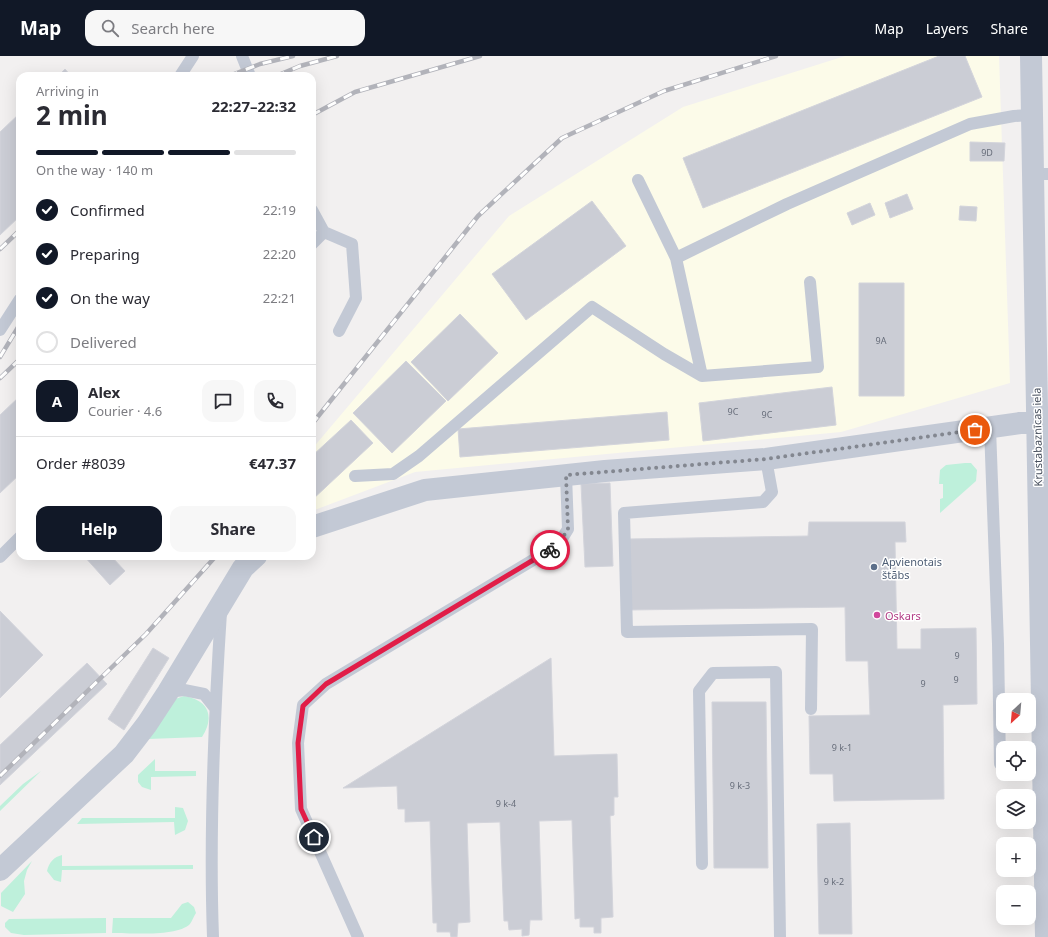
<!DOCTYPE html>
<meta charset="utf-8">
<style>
body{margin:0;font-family:"Noto Sans",sans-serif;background:#f7f7f7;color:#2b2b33;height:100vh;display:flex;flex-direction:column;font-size:15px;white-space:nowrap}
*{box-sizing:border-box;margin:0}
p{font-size:13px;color:#7c7c81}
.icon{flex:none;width:22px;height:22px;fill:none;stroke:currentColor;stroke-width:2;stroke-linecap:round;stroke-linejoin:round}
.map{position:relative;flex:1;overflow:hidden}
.side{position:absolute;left:16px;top:16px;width:300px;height:488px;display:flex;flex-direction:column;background:#fff;border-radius:12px;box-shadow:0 4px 16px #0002}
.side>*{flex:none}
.needle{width:26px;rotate:206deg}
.buttons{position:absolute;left:996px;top:637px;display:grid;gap:8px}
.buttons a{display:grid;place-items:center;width:40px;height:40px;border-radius:8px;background:#fff;box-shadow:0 4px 16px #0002;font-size:20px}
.pin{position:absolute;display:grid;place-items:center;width:34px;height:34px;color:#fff;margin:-17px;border:2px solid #fff;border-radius:50%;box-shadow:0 1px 4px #0007}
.courier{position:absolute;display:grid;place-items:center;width:40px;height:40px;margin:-20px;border:3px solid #e11d48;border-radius:50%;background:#fff;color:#222;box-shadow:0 1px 5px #0007}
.summary em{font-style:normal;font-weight:700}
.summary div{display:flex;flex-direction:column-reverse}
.summary{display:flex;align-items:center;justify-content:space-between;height:68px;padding:0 20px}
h1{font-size:26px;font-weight:700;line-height:30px}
.bar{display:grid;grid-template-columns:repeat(4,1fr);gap:6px 4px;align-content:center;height:48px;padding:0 20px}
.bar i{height:5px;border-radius:3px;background:#e1e1e2}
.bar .selected{background:#111827}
.bar p{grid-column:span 4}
.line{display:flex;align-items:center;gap:10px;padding:0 20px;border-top:1px solid #e1e1e2}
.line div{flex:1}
.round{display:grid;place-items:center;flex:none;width:42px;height:42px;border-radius:12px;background:#f7f7f7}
ol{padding:0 20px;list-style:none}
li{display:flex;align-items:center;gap:12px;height:44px}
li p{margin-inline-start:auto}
li .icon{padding:4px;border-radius:50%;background:#111827;color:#fff;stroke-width:4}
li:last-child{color:#7c7c81}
li i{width:22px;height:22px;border:2px solid #e1e1e2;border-radius:50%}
.primary-button{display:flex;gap:8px;margin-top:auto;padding:8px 20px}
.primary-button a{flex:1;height:46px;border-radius:12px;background:#111827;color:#fff;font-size:16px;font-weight:700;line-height:46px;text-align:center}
.primary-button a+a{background:#f7f7f7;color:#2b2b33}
header{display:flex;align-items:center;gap:24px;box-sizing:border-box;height:56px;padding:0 20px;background:#111827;color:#fff}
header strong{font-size:19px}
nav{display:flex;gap:22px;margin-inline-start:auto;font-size:14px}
.search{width:280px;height:36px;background:#f7f7f7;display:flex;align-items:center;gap:10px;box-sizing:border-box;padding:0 14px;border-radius:12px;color:#7c7c81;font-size:15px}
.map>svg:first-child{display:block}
.commercial{fill:#fcfbe9}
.green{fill:#bef0db}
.building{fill:#cbcdd5;stroke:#d3d4db}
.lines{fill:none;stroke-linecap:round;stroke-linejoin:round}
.service{stroke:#c3c9d5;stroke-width:12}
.minor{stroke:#c3c9d5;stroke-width:22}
.rail-casing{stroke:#b2b3ba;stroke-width:4.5}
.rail{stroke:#fff;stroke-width:3;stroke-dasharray:9;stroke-linecap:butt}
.done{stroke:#838790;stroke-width:4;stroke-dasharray:0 7.2}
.route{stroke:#e11d48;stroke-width:5}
.service-dot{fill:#5c6f8a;stroke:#fff;stroke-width:1.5}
.hotel-dot{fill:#d1479c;stroke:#fff;stroke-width:1.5}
.labels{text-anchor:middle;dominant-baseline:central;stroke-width:3;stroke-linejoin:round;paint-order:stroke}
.number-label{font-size:9px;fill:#686e7b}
.street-label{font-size:11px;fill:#474f5d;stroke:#fff}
.service-label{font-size:11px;fill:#4e5e75;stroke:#fff;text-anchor:start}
.hotel-label{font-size:11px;fill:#b23c85;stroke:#fff;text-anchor:start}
</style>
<header>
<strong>Map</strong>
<div class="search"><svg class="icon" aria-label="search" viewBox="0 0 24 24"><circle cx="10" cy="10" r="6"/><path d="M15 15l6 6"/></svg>Search here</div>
<nav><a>Map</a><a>Layers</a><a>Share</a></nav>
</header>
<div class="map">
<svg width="1048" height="881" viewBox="0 0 1048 881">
<rect width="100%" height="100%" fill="#f2f0f0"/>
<!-- commercial -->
<path class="commercial" d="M845,0H999L1010,327L841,376L415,416L312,455V393L509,160L683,51Z"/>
<!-- green -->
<path class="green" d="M965,407H971L977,414L976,425L940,457V443L943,442V428H939L940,414L946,409Z
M184,640C209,644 215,661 202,681L148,683L175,643Z
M155,703V715H196V720L151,721V734L142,731L138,726V719Z
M41,715L0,755V750L23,728Z
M175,751L183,752L188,765L185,774L175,779L174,766L77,768L82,762H175Z
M62,799V810L193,809V813L62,814L61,826L54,824L47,815C49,806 54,801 62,799Z
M32,805L27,814L24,825L25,838L13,856L1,850V837Z
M188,846L194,851L196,857C194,860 192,865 190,868C177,881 131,877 112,877L113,862H171L182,848Z
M106,862V877L24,879L11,877L5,871V867L9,863Z"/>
<!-- building -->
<path class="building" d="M939,0H965L982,41L703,152L683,102Z
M65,13L71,20H58Z
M20,57V160L0,179V76Z
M970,86L1005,87L1004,105H970Z
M907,138L913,153L890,162L885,147Z
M592,145L626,190L526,264L492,218Z
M870,147L875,159L852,169L847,157Z
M960,150L977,151L976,165L959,164Z
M859,227H904V340H859Z
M460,258L498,297L448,345L411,306Z
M406,305L446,345L392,397L353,357Z
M832,331L836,369L703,385L699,347Z
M20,340V418L0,437V359Z
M667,356L669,384L460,401L458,373Z
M351,364L373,387L312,444V400Z
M610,427L613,510L585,511L581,428Z
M809,466H905L906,486H895L897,593H921V573L976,572L977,648L943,649L944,743L834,745L833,718H810L809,660L870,659L868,605H846L845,551L629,554L628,483L808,480Z
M84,500H111L125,515L110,529Z
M0,555L43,599L0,642Z
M153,592L169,602L124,674L108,663Z
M551,602L554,700L617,698L618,741H614V759L610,760L613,861L601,862V877H594V871H580V862L575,863L572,764L539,765L542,864H530L529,879L522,880V873L509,874L508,865H504L500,766L467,767L470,866L458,867L457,881H451L450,876H437V867H433L430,765L405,766V753H398L397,730L343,732Z
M87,607L107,628L0,729V689Z
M712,646H766L768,812H714Z
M850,767L852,878H819L817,768Z"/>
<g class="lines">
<!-- service -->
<path class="service" d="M242,0L250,20
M180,20L193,0
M1033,118H1048
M638,124L676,202
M312,154L324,176L352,188L356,242L339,275
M312,188L324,176
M0,274L20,243
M702,320L818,311L810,226
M990,372L998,588L1000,708H1003
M766,403L772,436L763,446L624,457L627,576L812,573L811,653
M355,420L393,418L419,400L592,251L664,298L702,320L676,202L787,148L970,68L1014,60L1031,59
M0,501L20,481
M168,636L184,634L204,638L215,652
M702,808L699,635L713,617L776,616L780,881
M213,881C209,773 214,664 221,556
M358,881L301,753L298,687L303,649L326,628L558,489L568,473L566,419"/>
<!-- minor -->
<path class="minor" d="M1031,0L1046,881
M312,471L425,434L605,415L766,403L1020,367H1037
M0,814L124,698L147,668L168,636L243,512L256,500"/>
<!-- rail casing -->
<g class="rail-casing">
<path id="rail" d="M229,20L260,8L293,0
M276,20L300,10L337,0
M312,59L355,36L480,0
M0,193L20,174
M0,301L20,268
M0,322L20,303
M312,368L478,160L562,82L664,35L776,0
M0,720L146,578L216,500"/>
</g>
<!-- rail -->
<use href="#rail" class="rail"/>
</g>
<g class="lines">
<!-- done -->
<path class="done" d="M550,494L558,489L568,473L566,419L766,403L975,374"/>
<!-- route -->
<path class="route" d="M314,781L301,753L298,687L303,650L326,628L550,494"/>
</g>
<!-- markers -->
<circle class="service-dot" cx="874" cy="511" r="4"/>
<circle class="hotel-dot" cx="877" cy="559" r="4"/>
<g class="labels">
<!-- number labels -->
<g class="number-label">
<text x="987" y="96">9D</text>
<text x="881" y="284">9A</text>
<text x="733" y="355">9C</text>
<text x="767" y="358">9C</text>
<text x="957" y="599">9</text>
<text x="956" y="623">9</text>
<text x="923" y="627">9</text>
<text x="842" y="691">9 k-1</text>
<text x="740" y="729">9 k-3</text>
<text x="506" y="747">9 k-4</text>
<text x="834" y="825">9 k-2</text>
</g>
<!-- street labels -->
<g class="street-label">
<text transform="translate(1037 381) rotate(-91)">Krustabaznīcas iela</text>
</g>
<!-- service labels -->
<g class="service-label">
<text x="882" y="505">Apvienotais<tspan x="882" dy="13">štābs</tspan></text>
</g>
<!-- hotel labels -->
<g class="hotel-label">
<text x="885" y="559">Oskars</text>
</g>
</g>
</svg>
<div class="buttons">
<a><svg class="needle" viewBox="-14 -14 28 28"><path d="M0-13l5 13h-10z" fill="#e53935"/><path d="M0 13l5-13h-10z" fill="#7c7c81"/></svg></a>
<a><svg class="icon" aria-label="locate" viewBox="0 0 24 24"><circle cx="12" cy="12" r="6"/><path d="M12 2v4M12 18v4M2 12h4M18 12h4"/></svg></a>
<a><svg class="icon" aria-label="layers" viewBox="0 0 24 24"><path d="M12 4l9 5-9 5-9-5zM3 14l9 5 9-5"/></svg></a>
<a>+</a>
<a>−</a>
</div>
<div class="pin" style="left:975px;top:374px;background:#ea580c"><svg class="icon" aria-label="bag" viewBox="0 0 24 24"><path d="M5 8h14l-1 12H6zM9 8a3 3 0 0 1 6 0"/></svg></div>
<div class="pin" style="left:314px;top:781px;background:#1f2937"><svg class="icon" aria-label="home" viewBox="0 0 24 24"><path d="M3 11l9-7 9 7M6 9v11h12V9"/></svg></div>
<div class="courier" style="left:550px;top:494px"><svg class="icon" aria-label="bike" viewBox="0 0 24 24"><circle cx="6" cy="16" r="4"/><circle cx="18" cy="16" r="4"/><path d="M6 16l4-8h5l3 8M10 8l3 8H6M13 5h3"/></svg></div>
<section class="side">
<div class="summary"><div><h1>2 min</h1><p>Arriving in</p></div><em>22:27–22:32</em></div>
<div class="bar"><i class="selected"></i><i class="selected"></i><i class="selected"></i><i></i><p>On the way · 140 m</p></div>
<ol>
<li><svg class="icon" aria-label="check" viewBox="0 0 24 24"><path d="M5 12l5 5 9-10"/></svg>Confirmed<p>22:19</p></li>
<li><svg class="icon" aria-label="check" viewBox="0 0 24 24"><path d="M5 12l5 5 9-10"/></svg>Preparing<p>22:20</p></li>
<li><svg class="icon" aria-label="check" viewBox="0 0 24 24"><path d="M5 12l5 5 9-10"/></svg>On the way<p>22:21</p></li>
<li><i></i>Delivered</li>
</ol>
<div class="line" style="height:72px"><b class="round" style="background:#111827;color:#fff">A</b><div><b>Alex</b><p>Courier · 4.6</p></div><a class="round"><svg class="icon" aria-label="chat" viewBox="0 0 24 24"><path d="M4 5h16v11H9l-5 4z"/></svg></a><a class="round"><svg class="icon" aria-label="phone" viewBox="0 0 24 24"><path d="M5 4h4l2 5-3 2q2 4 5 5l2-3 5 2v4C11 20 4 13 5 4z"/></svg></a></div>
<div class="line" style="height:52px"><div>Order #8039</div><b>€47.37</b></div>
<div class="primary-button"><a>Help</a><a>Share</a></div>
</section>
</div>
